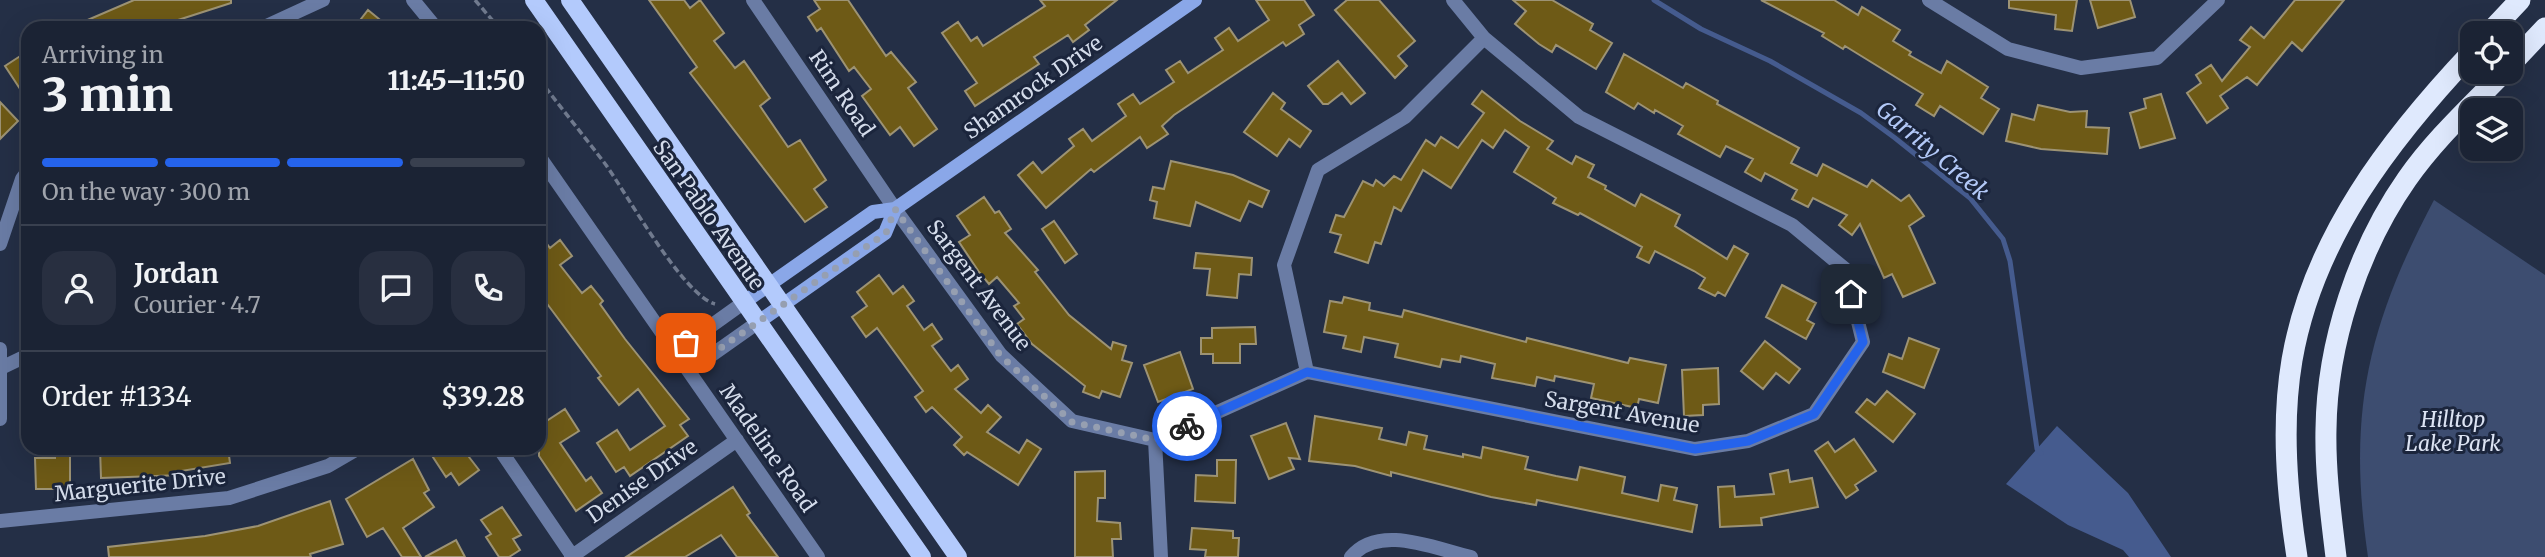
<!DOCTYPE html>
<meta charset="utf-8">
<style>
body{margin:0;font-family:Merriweather,serif;background:#282f40;color:#f1f3f6;height:100vh;display:flex;flex-direction:column;font-size:26px;white-space:nowrap}
*{box-sizing:border-box;margin:0}
p{font-size:23px;color:#a0a4ac}
.icon{flex:none;width:38px;height:38px;fill:none;stroke:currentColor;stroke-width:2;stroke-linecap:round;stroke-linejoin:round}
.map{position:relative;flex:1;overflow:hidden}
.details{position:absolute;left:21px;top:21px;width:525px;height:434px;display:flex;flex-direction:column;background:#1b2334;border-radius:21px;box-shadow:0 7px 28px #0002,0 0 0 2px #39404f}
.details>*{flex:none}
.fabs{position:absolute;left:2460px;top:21px;display:grid;gap:14px}
.fabs a{display:grid;place-items:center;width:63px;height:63px;border-radius:14px;background:#1b2334;box-shadow:0 7px 28px #0002,0 0 0 2px #39404f;font-size:35px}
.pin{position:absolute;display:grid;place-items:center;width:60px;height:60px;color:#fff;margin:-30px;border-radius:14px;box-shadow:0 4px 10px #0006}
.courier{position:absolute;display:grid;place-items:center;width:70px;height:70px;margin:-35px;border:5px solid #2563eb;border-radius:50%;background:#fff;color:#222;box-shadow:0 2px 9px #0007}
.summary em{font-style:normal;font-weight:800}
.summary div{display:flex;flex-direction:column-reverse}
.summary{display:flex;align-items:center;justify-content:space-between;height:119px;padding:0 21px}
h1{font-size:46px;font-weight:800;line-height:52px}
.bar{display:grid;grid-template-columns:repeat(4,1fr);gap:10px 7px;align-content:center;height:84px;padding:0 21px}
.bar i{height:9px;border-radius:5px;background:#39404f}
.bar .current{background:#2563eb}
.bar p{grid-column:span 4}
.line{display:flex;align-items:center;gap:18px;padding:0 21px;border-top:2px solid #39404f}
.line div{flex:1}
.round{display:grid;place-items:center;flex:none;width:74px;height:74px;border-radius:21px;background:#282f40}
.map>svg:first-child{display:block}
.green{fill:#3d4d70}
.water{fill:#455b8e}
.lines{fill:none;stroke-linecap:round;stroke-linejoin:round}
.stream{stroke:#455b8e;stroke-width:5}
.building{fill:#6e5a16;stroke:#9d9374;stroke-width:2}
.path{stroke:#707a8e;stroke-width:3.5;stroke-dasharray:7 3.5;stroke-linecap:butt}
.street{stroke:#6a7ca5;stroke-width:14}
.secondary{stroke:#8aa7e8;stroke-width:14}
.primary{stroke:#b3cafc;stroke-width:18}
.highway{stroke:#dfe9fd;stroke-width:21}
.done{stroke:#969fb1;stroke-width:7;stroke-dasharray:0 12.6}
.route{stroke:#2563eb;stroke-width:9}
.labels{text-anchor:middle;dominant-baseline:central;stroke-width:6;stroke-linejoin:round;paint-order:stroke}
.street-label{font-size:21px;fill:#d4dceb;stroke:#1b253c}
.park-label{font-size:21px;font-style:italic;fill:#dce3f3;stroke:#1b253c}
.water-label{font-size:23px;font-style:italic;fill:#b2c8f7;stroke:#1b253c}
</style>
<div class="map">
<svg width="2545" height="557" viewBox="0 0 2545 557">
<rect width="100%" height="100%" fill="#242f46"/>
<!-- green -->
<path class="green" d="M2434,200L2545,275V557H2368C2347,414 2367,327 2434,200Z"/>
<!-- water -->
<path class="water" d="M2057,426L2128,493L2171,557H2129L2123,550L2068,525L2006,484Z"/>
<g class="lines">
<!-- stream -->
<path class="stream" d="M1654,0L1701,29L1770,61L1861,113L1895,138L1970,198L2003,239L2010,261L2037,449L2041,453"/>
</g>
<!-- building -->
<path class="building" d="M134,0H231V3L175,21L176,25L169,28H69Z
M649,0H684L690,8L700,0L724,33L714,41L735,68L744,61L770,98L760,106L788,147L800,140L826,180L814,189L827,207L805,222L690,73L697,67Z
M814,0H848L886,56L891,52L916,82L908,88L937,129L914,146L900,127L890,135L862,96L871,89L854,67L849,71L821,28L817,31L808,17L820,9Z
M1040,0H1117L1085,25L1089,30L1073,42L1068,35L1034,57L1039,64L975,106L965,91L977,83L942,33L958,22L971,41L977,37L983,46L1045,6Z
M1256,0H1304L1314,15L1299,25L1304,34L1286,46L1283,42L1174,115L1162,126L1168,134L1147,148L1140,137L1094,172L1091,169L1046,208L1018,175L1033,162L1042,173L1074,146L1069,139L1083,129L1092,141L1126,116L1118,104L1133,94L1140,104L1174,82L1166,70L1180,61L1188,73L1223,50L1215,38L1229,28L1238,41L1269,20Z
M1347,0H1379L1415,41L1398,56L1407,66L1395,78L1335,10Z
M1513,0H1552L1593,24L1590,30L1612,43L1596,69L1556,45L1552,52L1539,44L1515,24L1526,11Z
M1761,0H1834L1858,15L1862,7L1900,30L1893,41L1911,52L1909,55L1941,73L1947,61L1988,87L1981,98L1999,109L1983,134L1940,106L1934,116L1916,105L1923,94L1845,46L1843,49L1822,36L1824,33Z
M2009,0H2077L2072,31L2055,29L2056,15L2009,8Z
M2090,0H2130L2135,17L2098,28Z
M2295,0H2344L2302,51L2292,42L2257,85L2247,77L2220,96L2228,108L2207,123L2187,93L2201,83L2196,75L2211,65L2222,81L2250,47L2240,40L2251,27L2264,38Z
M368,10L390,28H354Z
M28,51V101L5,66Z
M1624,54L1683,88L1686,83L1718,101L1717,104L1799,148L1791,163L1817,176L1823,164L1867,187L1872,180L1901,201L1909,195L1924,216L1909,226L1935,283L1903,297L1892,274L1884,278L1860,224L1852,235L1839,225L1847,215L1813,198L1808,207L1792,199L1797,190L1765,173L1761,181L1745,172L1753,159L1726,146L1720,157L1678,134L1683,126L1655,110L1654,113L1638,103L1634,109L1606,92Z
M1338,61L1365,93L1351,104L1342,93L1328,104H1323L1308,86Z
M1482,91L1520,121L1553,141L1547,149L1572,164L1576,156L1594,165L1588,177L1606,186L1605,189L1635,206L1641,194L1680,215L1675,226L1727,259L1734,246L1748,254L1725,296L1718,292L1715,296L1699,288L1705,278L1694,271L1655,251L1649,263L1637,257L1642,247L1580,213L1578,215L1553,203L1556,198L1514,172L1529,147L1505,130L1493,148L1482,140L1451,188L1423,170L1401,211L1394,207L1381,244L1375,242L1368,263L1335,252L1341,235L1330,232L1336,215L1344,217L1363,181L1373,186L1376,180L1384,186L1394,176L1401,180L1426,140L1435,146L1441,137L1458,148L1484,113L1472,104Z
M1273,93L1285,103L1281,109L1311,131L1300,147L1289,139L1277,156L1244,132Z
M2161,94L2175,138L2140,148L2130,113L2146,108L2144,99Z
M0,102L18,121L0,139Z
M2038,105L2070,112L2087,111L2086,127L2109,128L2107,154L2041,149L2006,141L2012,114L2034,120Z
M1171,161L1233,175L1269,191L1262,207L1249,201L1240,221L1196,202L1190,226L1154,218L1157,202L1150,200L1153,187L1164,189Z
M984,197L995,213L999,211L1011,229L1005,233L1038,270L1035,272L1069,315L1111,349L1113,342L1126,346L1122,360L1132,363L1120,397L1102,391L1099,398L1083,392L1085,386L1032,344L1017,324L1024,319L1014,306L1019,303L997,277L989,284L979,272L959,242L970,235L957,216Z
M1054,221L1077,254L1065,263L1042,229Z
M539,233L550,248L560,240L572,256L560,265L582,293L591,286L603,301L600,304L625,339L689,419L680,425L688,436L630,476L624,467L616,472L597,443L617,430L630,450L665,426L638,389L619,405L598,378L601,376L539,293Z
M1196,253L1252,258L1251,275L1239,274L1237,298L1207,295L1210,269L1194,268Z
M879,275L893,294L903,286L914,301L907,306L924,330L932,324L942,339L932,346L951,371L958,365L968,379L955,389L981,413L988,405L1001,417L987,432L1019,453L1027,440L1041,449L1018,485L967,452L964,455L954,445L962,437L932,407L926,412L915,397L923,391L877,328L866,337L852,317L867,306L857,292Z
M1782,285L1816,303L1807,320L1814,324L1806,339L1766,317Z
M1344,297L1370,303L1369,310L1402,317L1404,310L1526,342L1527,338L1628,363L1630,358L1666,365L1658,403L1639,399L1637,408L1591,398L1594,384L1555,376L1554,381L1537,377L1535,386L1492,378L1495,364L1461,356L1460,362L1442,359L1440,367L1395,357L1398,344L1364,337L1361,352L1343,348L1346,336L1324,332L1330,301L1342,303Z
M1255,327L1256,344H1240V363H1213V354H1201V338H1212V328Z
M1909,338L1939,349L1924,388L1883,372L1889,354L1902,359Z
M1765,341L1800,369L1789,383L1776,373L1763,389L1741,371Z
M1180,352L1193,389L1158,402L1144,365Z
M1718,368L1719,404L1703,405V415L1684,416L1682,370Z
M1887,391L1915,414L1893,442L1856,412L1867,399L1875,405Z
M565,409L579,431L560,443L586,481L591,477L602,493L576,511L539,456V426Z
M1315,416L1382,428L1379,439L1406,445L1409,432L1427,436L1424,449L1463,457V454L1481,458L1483,447L1528,457L1525,469L1556,476L1577,480L1580,467L1625,477L1622,493L1658,501L1661,485L1677,488L1674,500L1697,505L1692,532L1537,500L1536,505L1491,497L1391,472V476L1355,466L1309,461Z
M1286,423L1300,459L1289,458L1294,469L1269,479L1251,436Z
M1854,439L1876,471L1855,485L1858,490L1846,498L1815,451L1828,442L1835,452Z
M55,448H70V489H36L35,458H55Z
M100,448H228L230,463L181,471L182,475L101,478Z
M427,448H462L479,470L459,485L451,473L446,477Z
M413,459L429,490L424,493L434,507L403,528L421,557H402L383,528L367,537L346,499Z
M1217,460H1236L1235,503L1195,501L1196,475L1217,476Z
M1788,470L1790,482L1812,478L1818,507L1761,518L1762,525L1720,527L1718,487L1734,486L1735,497L1774,494L1770,474Z
M1105,471V498H1098L1097,521L1120,523L1121,539H1112L1113,557H1075V472Z
M733,487L750,513L747,515L778,557H737L721,535L685,557H626Z
M330,501L343,544L310,554L311,557H109L108,547L205,536L258,526Z
M502,507L521,535L513,539L520,550L509,557H499L486,537L491,534L481,520Z
M1192,528L1233,531V538H1239L1238,557H1205L1206,550L1190,549Z
M456,540L465,557H425Z"/>
<g class="lines">
<!-- path -->
<path class="path" d="M475,0L499,28
M539,79C561,108 584,136 606,165C628,196 683,295 715,304"/>
<!-- street -->
<path class="street" d="M413,0L436,28
M753,0L895,209L1001,355L1072,421L1155,440L1307,372L1695,449L1748,441L1814,414L1863,342L1845,269L1792,225L1579,117L1484,38L1453,0
M1929,0L2008,49L2081,68L2157,58L2218,0
M262,28L323,0
M539,156L818,557
M0,244L22,179L28,171
M0,349V419
M676,351L743,303
M1,368L28,355
M689,371L757,323
M1307,372L1284,265L1318,170L1405,117L1484,38
M1155,440L1161,557
M499,448L573,557
M0,521L229,498L328,466L359,448
M571,557L737,440
M1351,557C1379,523 1435,549 1471,557"/>
<!-- secondary -->
<path class="secondary" d="M743,303L873,212L895,209L1195,0
M757,323L885,233L895,209"/>
<!-- primary -->
<path class="primary" d="M534,0L922,557
M570,0L958,557"/>
<!-- highway -->
<path class="highway" d="M2489,33L2520,0
M2511,64L2545,28
M2297,557C2287,493 2281,425 2292,360C2313,238 2390,139 2473,51
M2336,557C2331,515 2325,472 2326,429C2327,343 2358,249 2407,179C2434,140 2471,106 2504,72"/>
</g>
<g class="lines">
<!-- done -->
<path class="done" d="M686,343L676,351L689,370L886,233L895,209L1000,355L1072,422L1155,440L1187,426"/>
<!-- route -->
<path class="route" d="M1187,426L1307,372L1695,449L1748,441L1814,414L1863,342L1851,294"/>
</g>
<g class="labels">
<!-- street labels -->
<g class="street-label">
<text transform="translate(1033 87) rotate(-35)">Shamrock Drive</text>
<text transform="translate(842 93) rotate(56)">Rim Road</text>
<text transform="translate(709 215) rotate(55)">San Pablo Avenue</text>
<text transform="translate(979 285) rotate(53)">Sargent Avenue</text>
<text transform="translate(1622 412) rotate(10)">Sargent Avenue</text>
<text transform="translate(768 448) rotate(55)">Madeline Road</text>
<text transform="translate(642 481) rotate(-35)">Denise Drive</text>
<text transform="translate(140 485) rotate(-6)">Marguerite Drive</text>
</g>
<!-- park labels -->
<g class="park-label">
<text x="2453" y="419">Hilltop<tspan x="2453" dy="24">Lake Park</tspan></text>
</g>
<!-- water labels -->
<g class="water-label">
<text transform="translate(1933 150) rotate(40)">Garrity Creek</text>
</g>
</g>
</svg>
<div class="fabs">
<a><svg class="icon" aria-label="locate" viewBox="0 0 24 24"><circle cx="12" cy="12" r="6"/><path d="M12 2v4M12 18v4M2 12h4M18 12h4"/></svg></a>
<a><svg class="icon" aria-label="layers" viewBox="0 0 24 24"><path d="M12 4l9 5-9 5-9-5zM3 14l9 5 9-5"/></svg></a>
</div>
<div class="pin" style="left:686px;top:343px;background:#ea580c"><svg class="icon" aria-label="bag" viewBox="0 0 24 24"><path d="M5 8h14l-1 12H6zM9 8a3 3 0 0 1 6 0"/></svg></div>
<div class="pin" style="left:1851px;top:294px;background:#1f2937"><svg class="icon" aria-label="home" viewBox="0 0 24 24"><path d="M3 11l9-7 9 7M6 9v11h12V9"/></svg></div>
<div class="courier" style="left:1187px;top:426px"><svg class="icon" aria-label="bike" viewBox="0 0 24 24"><circle cx="6" cy="16" r="4"/><circle cx="18" cy="16" r="4"/><path d="M6 16l4-8h5l3 8M10 8l3 8H6M13 5h3"/></svg></div>
<section class="details">
<div class="summary"><div><h1>3 min</h1><p>Arriving in</p></div><em>11:45–11:50</em></div>
<div class="bar"><i class="current"></i><i class="current"></i><i class="current"></i><i></i><p>On the way · 300 m</p></div>
<div class="line" style="height:126px"><a class="round"><svg class="icon" aria-label="person" viewBox="0 0 24 24"><circle cx="12" cy="8" r="4"/><path d="M4 21q1-7 8-7t8 7"/></svg></a><div><b>Jordan</b><p>Courier · 4.7</p></div><a class="round"><svg class="icon" aria-label="chat" viewBox="0 0 24 24"><path d="M4 5h16v11H9l-5 4z"/></svg></a><a class="round"><svg class="icon" aria-label="phone" viewBox="0 0 24 24"><path d="M5 4h4l2 5-3 2q2 4 5 5l2-3 5 2v4C11 20 4 13 5 4z"/></svg></a></div>
<div class="line" style="height:91px"><div>Order #1334</div><b>$39.28</b></div>
</section>
</div>
